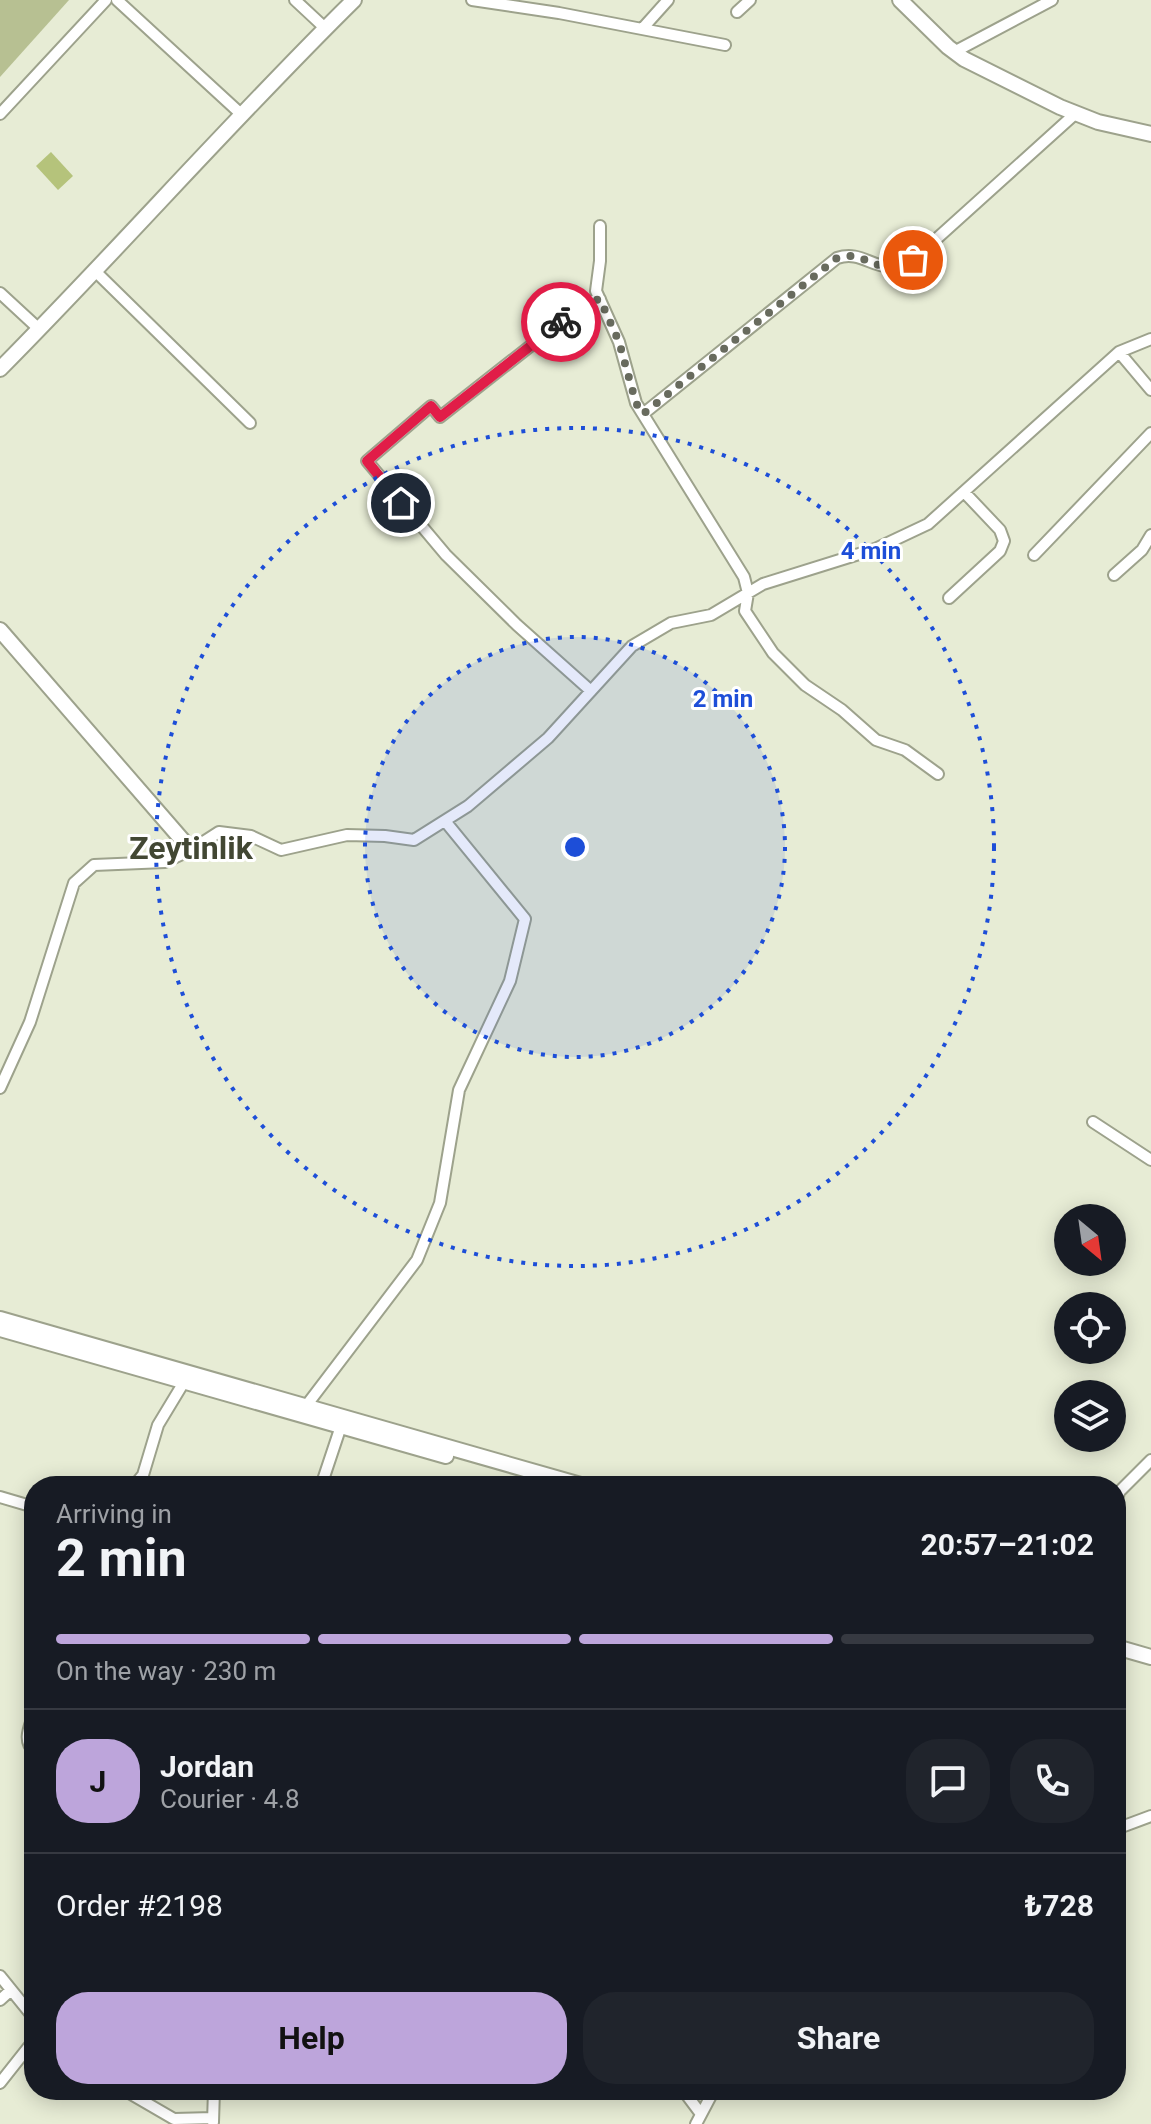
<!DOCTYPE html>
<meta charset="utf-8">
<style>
body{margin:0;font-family:Roboto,sans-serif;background:#20242c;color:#f1f3f6;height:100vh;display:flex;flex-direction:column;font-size:30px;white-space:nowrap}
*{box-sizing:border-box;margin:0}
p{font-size:26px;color:#9ea1a6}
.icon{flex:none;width:44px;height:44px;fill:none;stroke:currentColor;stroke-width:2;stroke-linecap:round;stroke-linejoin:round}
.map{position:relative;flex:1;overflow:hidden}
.drawer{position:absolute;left:24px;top:1476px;width:1102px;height:624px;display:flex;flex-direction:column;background:#171b24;border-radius:32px;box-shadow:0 4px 20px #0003}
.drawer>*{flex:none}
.needle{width:52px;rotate:151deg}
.fabs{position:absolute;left:1054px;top:1204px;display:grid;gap:16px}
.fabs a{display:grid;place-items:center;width:72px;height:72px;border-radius:50%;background:#171b24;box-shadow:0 4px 20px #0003;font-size:40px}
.pin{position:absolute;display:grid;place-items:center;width:68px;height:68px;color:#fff;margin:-34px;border:4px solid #fff;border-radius:50%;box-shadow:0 2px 8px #0007}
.courier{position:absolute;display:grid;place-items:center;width:80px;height:80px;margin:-40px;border:6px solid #e11d48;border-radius:50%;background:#fff;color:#222;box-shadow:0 2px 10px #0007}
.headline em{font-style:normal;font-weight:700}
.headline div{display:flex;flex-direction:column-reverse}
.headline{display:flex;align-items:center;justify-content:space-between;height:136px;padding:0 32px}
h1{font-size:52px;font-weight:700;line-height:60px}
.bar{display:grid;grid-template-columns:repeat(4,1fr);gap:12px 8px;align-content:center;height:96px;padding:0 32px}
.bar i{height:10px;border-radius:6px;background:#363941}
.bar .current{background:#bda5db}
.bar p{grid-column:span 4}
.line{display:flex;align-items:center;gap:20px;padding:0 32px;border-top:2px solid #363941}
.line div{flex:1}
.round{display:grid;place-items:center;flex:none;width:84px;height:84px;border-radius:32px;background:#20242c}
.button{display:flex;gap:16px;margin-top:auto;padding:16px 32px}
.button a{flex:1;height:92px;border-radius:32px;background:#bda5db;color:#111;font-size:32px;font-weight:700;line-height:92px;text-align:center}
.button a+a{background:#20242c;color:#f1f3f6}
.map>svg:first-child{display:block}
.green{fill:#b7c092}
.water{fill:#b5c37b}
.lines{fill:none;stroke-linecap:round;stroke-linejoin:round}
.street-casing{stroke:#9da28c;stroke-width:14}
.secondary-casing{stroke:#9da28c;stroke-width:18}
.street{stroke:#fff;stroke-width:10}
.secondary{stroke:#fff;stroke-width:14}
.done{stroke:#686b5e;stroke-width:8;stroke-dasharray:0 14.4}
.route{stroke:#e11d48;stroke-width:10}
.ring{fill:none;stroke:#1d4ed8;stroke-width:4;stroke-dasharray:4 8}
.labels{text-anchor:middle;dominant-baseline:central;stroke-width:6;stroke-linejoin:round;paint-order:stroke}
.district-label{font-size:32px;font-weight:bold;fill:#424733;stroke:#fff}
.centre{fill:#1d4ed8;stroke:#fff;stroke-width:4}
.ring-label{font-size:24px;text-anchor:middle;font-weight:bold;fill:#1d4ed8;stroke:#fff;stroke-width:6;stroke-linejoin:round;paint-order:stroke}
</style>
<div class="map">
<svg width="1151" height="2124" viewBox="0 0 1151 2124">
<rect width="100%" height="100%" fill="#e7ecd5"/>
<!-- green -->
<path class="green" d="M0,0H69L0,77Z"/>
<!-- water -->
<path class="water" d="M51,152L73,176L58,190L36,166Z"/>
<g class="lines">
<!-- street casing -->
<g class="street-casing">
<path id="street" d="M117,0L241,114
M295,0L325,28
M472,0L559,13L725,45
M737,12L750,0
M642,29L668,0
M954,52L1052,0
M0,114L106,0
M600,226V261L596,291L619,342L636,403L744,577L748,593L745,611L773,653L805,685L842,710L876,740L905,750L938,774
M96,272L250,423
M0,293L39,329
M1119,352L1151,390
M643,414L837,258C867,248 877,280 913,260L1076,113
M1034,555L1151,433
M1114,575L1142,550L1151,535
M949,598L1000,551L1004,541L1000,530L964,492
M591,691L517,625L446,555L367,461L431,406L440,417L585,303L600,299
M0,1088L30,1022L74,883L94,865L165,862L191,850L219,832L251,836L281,850L347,835L385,836L414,840L468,806L548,738L632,646L671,623L711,615L763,584L875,549L928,524L1119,352L1151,339
M1093,1122L1151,1160
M306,1406L417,1260L440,1203L459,1090L510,981L525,919L445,821
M134,1486L143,1475L158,1425L184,1382
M321,1486L341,1426
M0,1497L34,1507
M1116,1500L1120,1491L1151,1460
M34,1713C30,1727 22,1740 34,1751
M1116,1829L1151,1816
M0,1976L34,2018
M0,2000L11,1990
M0,2083L34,2040
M124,2090L174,2119L213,2118
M683,2090L701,2114
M213,2122L214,2090
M696,2124L714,2090"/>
</g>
<!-- secondary casing -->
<g class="secondary-casing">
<path id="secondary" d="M900,0L948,47L964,59L1060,107L1098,122L1151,134
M0,369C120,248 232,120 354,0
M0,630L191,850
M0,1319L584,1486
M0,1329L446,1456
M1116,1647L1151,1657"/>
</g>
<!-- street -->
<use href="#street" class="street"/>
<!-- secondary -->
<use href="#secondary" class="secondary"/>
</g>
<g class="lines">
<!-- done -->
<path class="done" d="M561,322L585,303L600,299L619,342L636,403L643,414L837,258C867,248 876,280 913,260"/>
<!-- route -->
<path class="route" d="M401,503L367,461L431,406L440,417L561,322"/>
</g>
<!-- distance rings -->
<circle cx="575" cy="847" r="210" fill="#1d4ed8" fill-opacity=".12"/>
<g class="ring">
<circle cx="575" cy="847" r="210"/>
<circle cx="575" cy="847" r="419"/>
</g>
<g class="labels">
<!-- district labels -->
<g class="district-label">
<text x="191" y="848">Zeytinlik</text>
</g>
</g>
<circle cx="575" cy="847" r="12" class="centre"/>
<g class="ring-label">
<text x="871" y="559">4 min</text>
<text x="723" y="707">2 min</text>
</g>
</svg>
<div class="fabs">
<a><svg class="needle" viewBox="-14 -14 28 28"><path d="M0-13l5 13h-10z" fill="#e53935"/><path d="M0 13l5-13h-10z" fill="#9ea1a6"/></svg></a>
<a><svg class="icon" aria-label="locate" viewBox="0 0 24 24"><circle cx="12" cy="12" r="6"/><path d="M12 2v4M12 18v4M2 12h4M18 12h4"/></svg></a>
<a><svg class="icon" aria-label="layers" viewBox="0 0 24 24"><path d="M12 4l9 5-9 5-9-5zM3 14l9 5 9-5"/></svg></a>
</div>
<div class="pin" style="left:913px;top:260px;background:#ea580c"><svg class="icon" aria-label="bag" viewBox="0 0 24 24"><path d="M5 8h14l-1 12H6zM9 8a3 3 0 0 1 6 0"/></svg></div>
<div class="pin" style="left:401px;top:503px;background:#1f2937"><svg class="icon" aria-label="home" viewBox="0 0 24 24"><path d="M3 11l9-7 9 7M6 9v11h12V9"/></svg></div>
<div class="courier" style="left:561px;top:322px"><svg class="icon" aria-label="bike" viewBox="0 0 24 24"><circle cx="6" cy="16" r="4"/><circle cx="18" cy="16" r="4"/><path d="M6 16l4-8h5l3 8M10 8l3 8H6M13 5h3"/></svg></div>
<section class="drawer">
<div class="headline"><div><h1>2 min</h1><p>Arriving in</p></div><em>20:57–21:02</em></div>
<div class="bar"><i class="current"></i><i class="current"></i><i class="current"></i><i></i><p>On the way · 230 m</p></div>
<div class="line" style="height:144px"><b class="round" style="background:#bda5db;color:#111">J</b><div><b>Jordan</b><p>Courier · 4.8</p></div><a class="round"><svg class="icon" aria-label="chat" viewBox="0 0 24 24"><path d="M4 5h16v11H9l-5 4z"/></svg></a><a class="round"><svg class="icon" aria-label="phone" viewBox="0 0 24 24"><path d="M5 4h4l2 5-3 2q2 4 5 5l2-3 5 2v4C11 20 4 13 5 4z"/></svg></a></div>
<div class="line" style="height:104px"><div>Order #2198</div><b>₺728</b></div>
<div class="button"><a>Help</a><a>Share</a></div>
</section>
</div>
